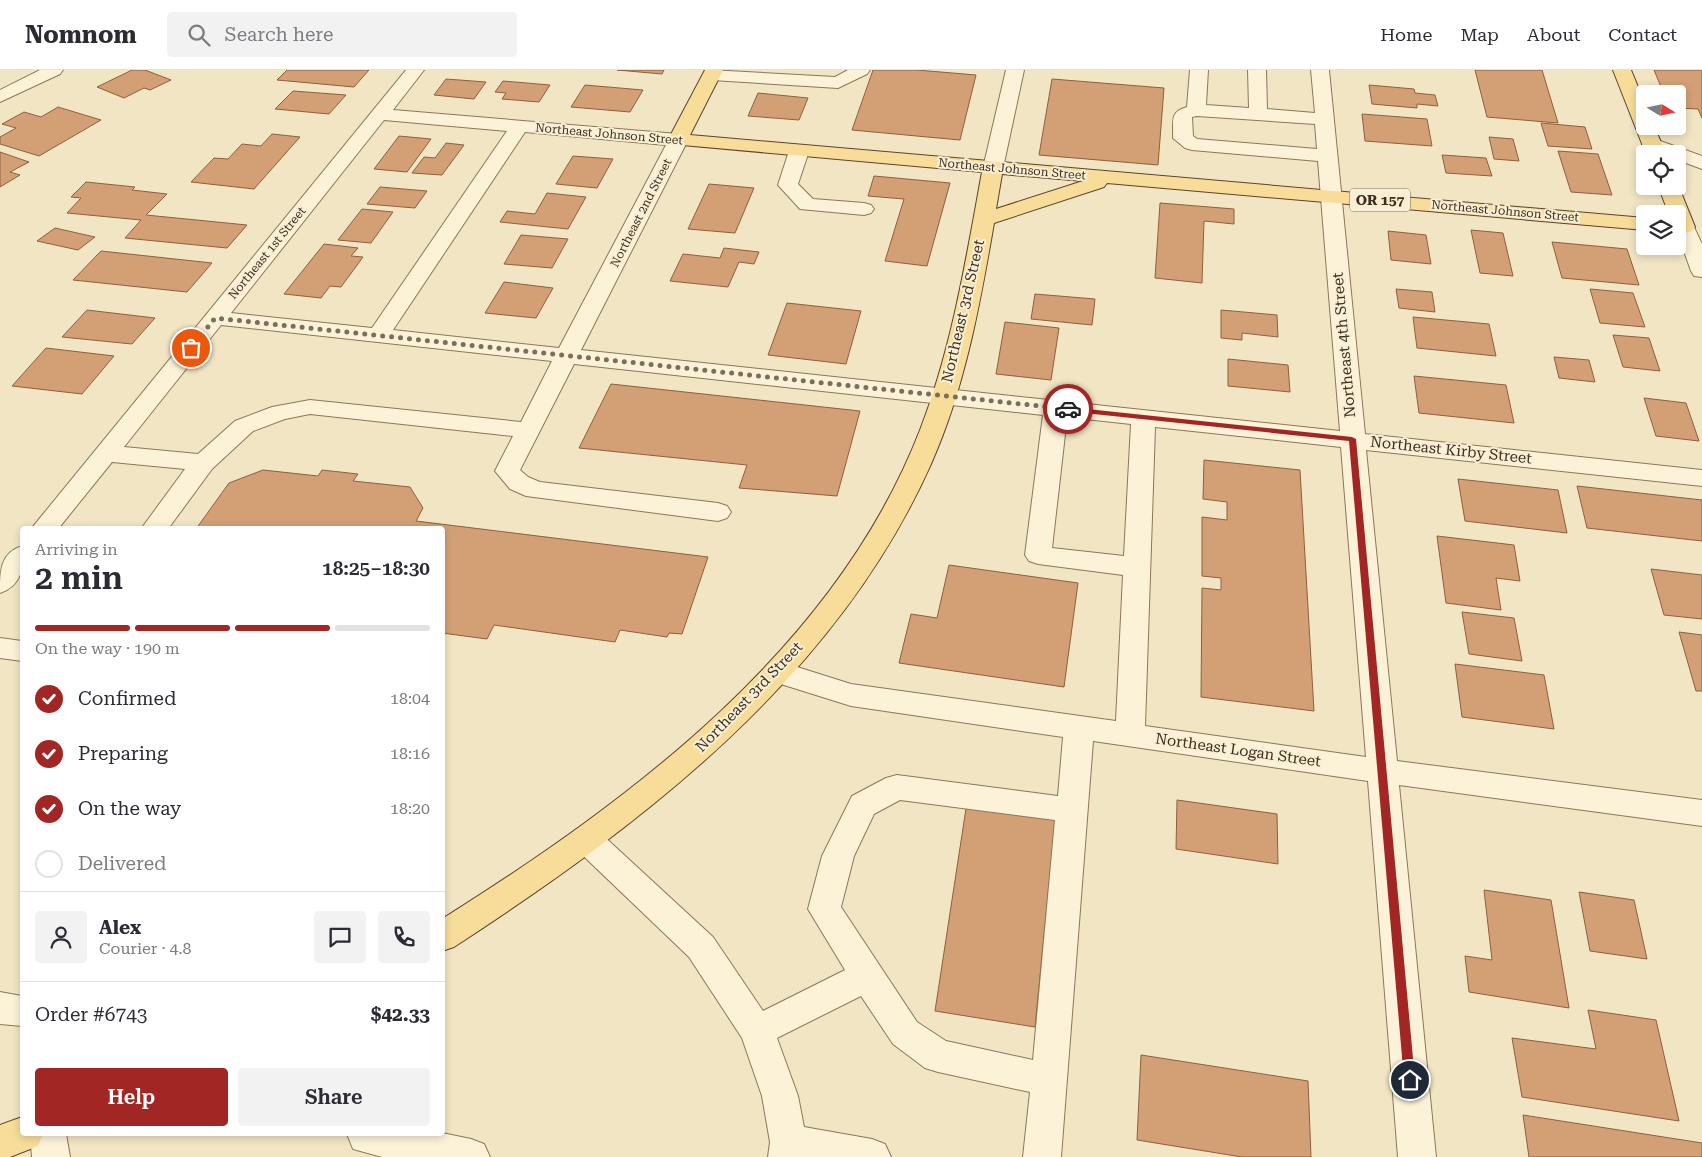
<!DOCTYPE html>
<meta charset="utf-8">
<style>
body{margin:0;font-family:"Roboto Serif",serif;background:#f2f2f3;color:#2b2b33;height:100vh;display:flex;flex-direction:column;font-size:19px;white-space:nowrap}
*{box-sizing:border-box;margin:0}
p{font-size:16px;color:#7c7c81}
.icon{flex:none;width:28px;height:28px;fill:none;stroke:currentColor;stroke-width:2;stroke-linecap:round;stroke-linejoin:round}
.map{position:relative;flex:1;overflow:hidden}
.drawer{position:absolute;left:20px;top:456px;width:425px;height:610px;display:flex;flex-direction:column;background:#fff;border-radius:5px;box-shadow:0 2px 8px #0003}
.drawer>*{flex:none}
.needle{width:32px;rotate:100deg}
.buttons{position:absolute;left:1636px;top:15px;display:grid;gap:10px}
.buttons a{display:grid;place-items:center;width:50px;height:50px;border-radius:5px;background:#fff;box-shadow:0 2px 8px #0003;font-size:25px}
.pin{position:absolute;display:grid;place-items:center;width:42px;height:42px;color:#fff;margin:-21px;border:2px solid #fff;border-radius:50%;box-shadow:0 1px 5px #0007}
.courier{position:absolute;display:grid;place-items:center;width:50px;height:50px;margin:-25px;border:4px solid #a22623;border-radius:50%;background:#fff;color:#222;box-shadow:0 1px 6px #0007}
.overview em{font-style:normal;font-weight:600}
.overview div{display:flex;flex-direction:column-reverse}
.overview{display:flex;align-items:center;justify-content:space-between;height:85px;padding:0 15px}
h1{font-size:32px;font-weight:600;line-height:38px}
.bar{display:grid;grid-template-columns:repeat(4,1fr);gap:8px 5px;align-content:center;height:60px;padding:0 15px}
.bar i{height:6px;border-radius:4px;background:#e1e1e2}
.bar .selected{background:#a22623}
.bar p{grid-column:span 4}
.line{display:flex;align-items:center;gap:12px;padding:0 15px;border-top:1px solid #e1e1e2}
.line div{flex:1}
.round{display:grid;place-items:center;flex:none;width:52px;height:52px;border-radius:5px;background:#f2f2f3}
ol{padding:0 15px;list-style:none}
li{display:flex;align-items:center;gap:15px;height:55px}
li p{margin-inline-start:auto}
li .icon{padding:5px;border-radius:50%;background:#a22623;color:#fff;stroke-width:4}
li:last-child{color:#7c7c81}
li i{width:28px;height:28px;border:2px solid #e1e1e2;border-radius:50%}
.primary-button{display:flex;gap:10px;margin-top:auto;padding:10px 15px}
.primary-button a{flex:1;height:58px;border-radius:5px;background:#a22623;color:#fff;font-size:20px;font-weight:600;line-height:58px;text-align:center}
.primary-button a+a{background:#f2f2f3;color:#2b2b33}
header{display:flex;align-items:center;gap:30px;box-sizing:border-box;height:70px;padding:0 25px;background:#fff;border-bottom:1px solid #e1e1e2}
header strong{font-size:24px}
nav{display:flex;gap:28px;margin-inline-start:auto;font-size:18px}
.search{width:350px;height:45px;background:#f2f2f3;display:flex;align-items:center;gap:12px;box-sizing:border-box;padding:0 18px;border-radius:5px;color:#7c7c81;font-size:19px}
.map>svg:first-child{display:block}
.building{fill:#d3a076;stroke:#8f5f3c}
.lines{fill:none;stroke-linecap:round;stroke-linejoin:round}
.minor-casing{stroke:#8e7658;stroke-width:2}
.major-casing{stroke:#5b442d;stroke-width:2}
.minor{fill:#fbf2d8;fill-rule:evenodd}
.major{fill:#f7dd99;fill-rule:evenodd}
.route{fill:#a22623}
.done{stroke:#7c6e58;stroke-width:5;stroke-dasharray:0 9}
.labels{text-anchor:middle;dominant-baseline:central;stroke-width:4;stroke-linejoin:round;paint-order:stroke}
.far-street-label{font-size:12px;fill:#3d2e1e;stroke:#f8efd4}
.shield{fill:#f8efd4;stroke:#756855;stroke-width:1}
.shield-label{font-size:14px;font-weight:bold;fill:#3d2e1e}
.street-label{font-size:15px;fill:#3d2e1e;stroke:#f8efd4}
</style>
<header>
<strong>Nomnom</strong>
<div class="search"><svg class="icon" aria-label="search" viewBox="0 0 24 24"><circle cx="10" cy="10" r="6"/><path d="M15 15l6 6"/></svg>Search here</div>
<nav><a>Home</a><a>Map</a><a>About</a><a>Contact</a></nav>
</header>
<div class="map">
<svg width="1702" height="1087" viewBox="0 0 1702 1087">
<rect width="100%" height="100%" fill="#f2e5c4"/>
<!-- building -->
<path class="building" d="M132,0H145L171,10L150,20L144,18L124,28L97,17Z
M287,0H369L354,17L277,10Z
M617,0H664L662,4Z
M873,0H917L976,5L960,70L852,60Z
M1475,0H1542L1558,53L1487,47Z
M1654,0H1702V48L1698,39L1678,38V24H1664Z
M446,9L486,12L474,29L434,25Z
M1052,9L1164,18L1158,95L1039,85Z
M503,11L550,15L539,32L502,29L506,23L495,22Z
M585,15L643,20L630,42L571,37Z
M1369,15L1414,19L1415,23L1435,25L1438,36L1417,34V38L1372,34Z
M293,21L346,25L329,44L275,39Z
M758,23L808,28L799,50L748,46Z
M58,37L101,50L39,86L0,74V67L16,58L2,54L24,42L41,47Z
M1362,44L1427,49L1432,76L1365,71Z
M1541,53L1585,57L1592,79L1548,76Z
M272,64L300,67L254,119L191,112L214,88L228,89L242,74L261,76Z
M399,66L431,69L407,102L374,99Z
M1489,67L1513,69L1519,91L1494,89Z
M446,73L464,75L442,105L412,103L424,87L435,88Z
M1558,81L1598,84L1612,125L1571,122Z
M0,82L29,92L10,102L20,105L0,117Z
M1442,85L1486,88L1492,106L1446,103Z
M573,86L613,89L597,118L556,114Z
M874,106L950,113L927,196L885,191L904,129L868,126Z
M86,112L135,117L132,120L167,124L146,145L247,155L227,178L125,168L141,150L67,143L81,128L71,127Z
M709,114L754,118L735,163L688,159Z
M380,117L427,121L415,138L367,134Z
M547,123L586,127L568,159L500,152L507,141L535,144Z
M1160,133L1234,139V154L1204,151L1202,213L1155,208Z
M362,139L393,142L371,173L338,170Z
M55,158L95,167L78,180L37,171Z
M1471,160L1503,163L1513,206L1480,203Z
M1388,161L1426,165L1431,194L1391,190Z
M521,165L568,169L552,198L504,194Z
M1552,172L1627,179L1639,215L1562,208Z
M324,174L358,178L351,186L363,187L341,217L330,216L321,228L284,224Z
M724,178L759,182L754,194L739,192L728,217L670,211L683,184L720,188Z
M101,181L212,193L187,222L73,210Z
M504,212L553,218L536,248L485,243Z
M1396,219L1432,222L1435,242L1399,238Z
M1590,219L1633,223L1645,257L1600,253Z
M1035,224L1095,229L1092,255L1031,249Z
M787,233L861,241L846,294L768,285Z
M87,240L155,248L132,274L62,267Z
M1221,240L1277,245L1278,267L1242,263V270L1221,268Z
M1413,247L1489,254L1496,286L1417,278Z
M1005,252L1059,258L1051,310L996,304Z
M1613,265L1649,268L1660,301L1623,297Z
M46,278L114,286L82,324L12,316Z
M1554,287L1589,290L1595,312L1559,308Z
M1228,289L1288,295L1290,322L1228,316Z
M1414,306L1506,315L1514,353L1419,343Z
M611,314L860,341L837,426L739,418L747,395L579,378Z
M1644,328L1686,333L1699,371L1656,366Z
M1204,390L1300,400L1314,641L1201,627L1202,518L1221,520V508L1202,506V447L1227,450V432L1203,429Z
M263,400L318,406L322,400L358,404L353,411L410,417L423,438L416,451L708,487L682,564L669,563L667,567L620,560L615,572L494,555L487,569L442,563V459H196L229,413Z
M1458,409L1558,420L1567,463L1465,451Z
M1577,416L1702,430V471L1587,458Z
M1437,466L1514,475L1520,511L1496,508L1501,540L1446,533Z
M949,495L1078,513L1064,617L899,593L911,544L937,548Z
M1651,499L1702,505V549L1664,545Z
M1462,542L1514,548L1522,591L1469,584Z
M1679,562L1702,565V621H1696Z
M1455,594L1544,605L1554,659L1462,647Z
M1177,730L1277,744L1278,794L1176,779Z
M967,732L1056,744L1035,957L935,941Z
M1484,820L1551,830L1569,938L1469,922L1465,886L1492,890Z
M1579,822L1634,830L1647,889L1590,881Z
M1588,940L1656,950L1679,1051L1522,1027L1512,968L1596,979Z
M1141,985L1308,1011L1311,1087H1242L1137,1070Z
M1523,1045L1702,1073V1087H1529Z"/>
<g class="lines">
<!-- minor casing -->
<g class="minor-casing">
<path id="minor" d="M40,0H63L60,4L0,32V20Z
M406,0H424L393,40L678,64L685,66L688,70L581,280L1340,361L1318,91L1192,80L1185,78L1173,68C1174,51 1169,42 1187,37L1190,0H1208L1206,35L1249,38L1248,0H1266L1267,39L1315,43L1311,0H1329L1365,364L1702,400V416L1366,380L1397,691L1702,730V756L1399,715L1436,1087H1398L1368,711L1093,671L1061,1087H1023L1030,1022L938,1002L925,998L893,974L861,926L777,968L798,1026L804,1057L872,1069L885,1074L891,1087H768L770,1072L762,1026L742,968L689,887L575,778L570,769L575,760L586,756L597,760L713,867L763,941L845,900L808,839L822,786L852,726L886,708L897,705L1058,726L1063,667L851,636L768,610L764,602L768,594L778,591L851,614L1116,651L1123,505L1038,494L1029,491L1025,485L1043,345L574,294L520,400L528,407L540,412L718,433L727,436L731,442L727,448L718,451L526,426L510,419L495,401L513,366L310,344L285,349L253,361L212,399L168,459H141L185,399L112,392L58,459H31ZM1197,46L1315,54L1317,79L1197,69L1193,66L1192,47ZM384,50L507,61L372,258L231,243ZM525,62L666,75L559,278L393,260ZM221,255L552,291L521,352L310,330L272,337L235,351L198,384L124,377ZM1067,347L1131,354L1124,486L1052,478ZM1155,357L1341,377L1366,687L1145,656ZM900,730L1055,750L1033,990L946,971L917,952L841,837L854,786L874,744Z
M710,0L835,7L848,0H870L867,4L838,18L712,10L706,9L703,5L706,1Z
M1006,0H1024L1003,98L1000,102L993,104L986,102L983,98Z
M1652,68L1702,86V99L1678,90V84C1666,84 1650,85 1642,74L1645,70Z
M799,75L806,77L809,81L798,114L813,129L864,133L871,135L874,139L871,143L864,145L800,139L778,115L789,81L792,77Z
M1685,151L1692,153L1702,174V207L1694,206L1691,201L1678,164V153Z
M22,476C25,495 22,516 0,523C0,501 0,483 22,476Z
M0,568L22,571V591L0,588Z
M0,922L22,926V956L0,954Z
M442,1063L471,1069L484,1074L490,1087H382L353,1079L347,1064Z
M30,1064H66L70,1087H32Z"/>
</g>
<!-- major casing -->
<g class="major-casing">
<path id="major" d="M705,0H723L690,65L1645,148V160L1107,113L1104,117L994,153C980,234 965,318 931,394C836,607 644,753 454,877L442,881V849C633,729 836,577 920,360C952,278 966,189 982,102L671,74L668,70ZM1002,104L1083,111L996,139Z
M1613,0H1631L1645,34V56H1654L1666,84H1646Z
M1678,115L1695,157L1692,161L1685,163L1678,161V144H1669L1658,116Z
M22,1047V1064H43L38,1076L10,1087H0V1055Z"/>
</g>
<!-- minor -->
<use href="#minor" class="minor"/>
<!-- major -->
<use href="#major" class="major"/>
</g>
<!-- route -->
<path class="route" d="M1068,337L1352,367L1356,369L1415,1010L1413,1013H1406L1404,1010L1349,371L1065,341V338Z"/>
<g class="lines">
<!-- done -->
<path class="done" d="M191,278L215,248L1068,339"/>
</g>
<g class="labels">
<!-- far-street labels -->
<g class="far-street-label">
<text transform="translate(609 64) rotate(5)">Northeast Johnson Street</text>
<text transform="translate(1012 99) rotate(5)">Northeast Johnson Street</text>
<text transform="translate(1505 141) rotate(5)">Northeast Johnson Street</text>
<text transform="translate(641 143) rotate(-63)">Northeast 2nd Street</text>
<text transform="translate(267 183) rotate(-51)">Northeast 1st Street</text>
</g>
<!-- shield labels -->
<rect class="shield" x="1350" y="118.5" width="60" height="23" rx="4"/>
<g class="shield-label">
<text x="1380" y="130">OR 157</text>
</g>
<!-- street labels -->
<g class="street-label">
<text transform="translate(963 241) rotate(-77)">Northeast 3rd Street</text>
<text transform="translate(1344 275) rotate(-95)">Northeast 4th Street</text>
<text transform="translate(1451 380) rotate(6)">Northeast Kirby Street</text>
<text transform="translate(749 627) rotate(-46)">Northeast 3rd Street</text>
<text transform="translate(1238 680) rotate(8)">Northeast Logan Street</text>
</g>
</g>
</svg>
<div class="buttons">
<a><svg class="needle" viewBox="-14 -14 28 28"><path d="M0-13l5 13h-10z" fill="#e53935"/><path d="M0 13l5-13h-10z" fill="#7c7c81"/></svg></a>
<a><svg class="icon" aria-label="locate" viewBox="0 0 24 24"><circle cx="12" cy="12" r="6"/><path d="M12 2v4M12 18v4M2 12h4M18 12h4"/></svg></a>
<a><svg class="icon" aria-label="layers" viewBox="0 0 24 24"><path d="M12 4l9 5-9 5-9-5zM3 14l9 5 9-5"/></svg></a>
</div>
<div class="pin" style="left:191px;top:278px;background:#ea580c"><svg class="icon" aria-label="bag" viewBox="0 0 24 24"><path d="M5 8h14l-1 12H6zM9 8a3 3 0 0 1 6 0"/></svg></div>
<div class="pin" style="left:1410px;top:1010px;background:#1f2937"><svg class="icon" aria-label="home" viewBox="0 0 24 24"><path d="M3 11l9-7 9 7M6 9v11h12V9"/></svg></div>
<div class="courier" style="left:1068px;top:339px"><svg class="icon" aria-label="car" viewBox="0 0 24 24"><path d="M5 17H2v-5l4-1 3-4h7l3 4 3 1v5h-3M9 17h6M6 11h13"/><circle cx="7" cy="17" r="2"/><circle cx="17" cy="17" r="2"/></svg></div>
<section class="drawer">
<div class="overview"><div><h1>2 min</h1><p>Arriving in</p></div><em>18:25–18:30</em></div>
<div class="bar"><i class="selected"></i><i class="selected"></i><i class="selected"></i><i></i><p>On the way · 190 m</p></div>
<ol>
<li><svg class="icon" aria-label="check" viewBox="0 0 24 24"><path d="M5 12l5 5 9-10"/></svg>Confirmed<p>18:04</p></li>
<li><svg class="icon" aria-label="check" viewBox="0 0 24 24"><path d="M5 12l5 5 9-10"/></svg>Preparing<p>18:16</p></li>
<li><svg class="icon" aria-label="check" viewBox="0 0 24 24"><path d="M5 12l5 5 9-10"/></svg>On the way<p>18:20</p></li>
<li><i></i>Delivered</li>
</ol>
<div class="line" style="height:90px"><a class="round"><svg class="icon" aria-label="person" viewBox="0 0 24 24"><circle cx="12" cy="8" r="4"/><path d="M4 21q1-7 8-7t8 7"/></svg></a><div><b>Alex</b><p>Courier · 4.8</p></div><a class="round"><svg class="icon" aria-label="chat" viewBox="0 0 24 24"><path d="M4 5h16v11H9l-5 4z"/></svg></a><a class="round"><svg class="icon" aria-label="phone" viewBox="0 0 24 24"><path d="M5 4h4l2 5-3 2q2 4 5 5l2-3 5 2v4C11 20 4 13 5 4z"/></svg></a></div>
<div class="line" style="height:65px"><div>Order #6743</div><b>$42.33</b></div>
<div class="primary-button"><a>Help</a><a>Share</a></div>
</section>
</div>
